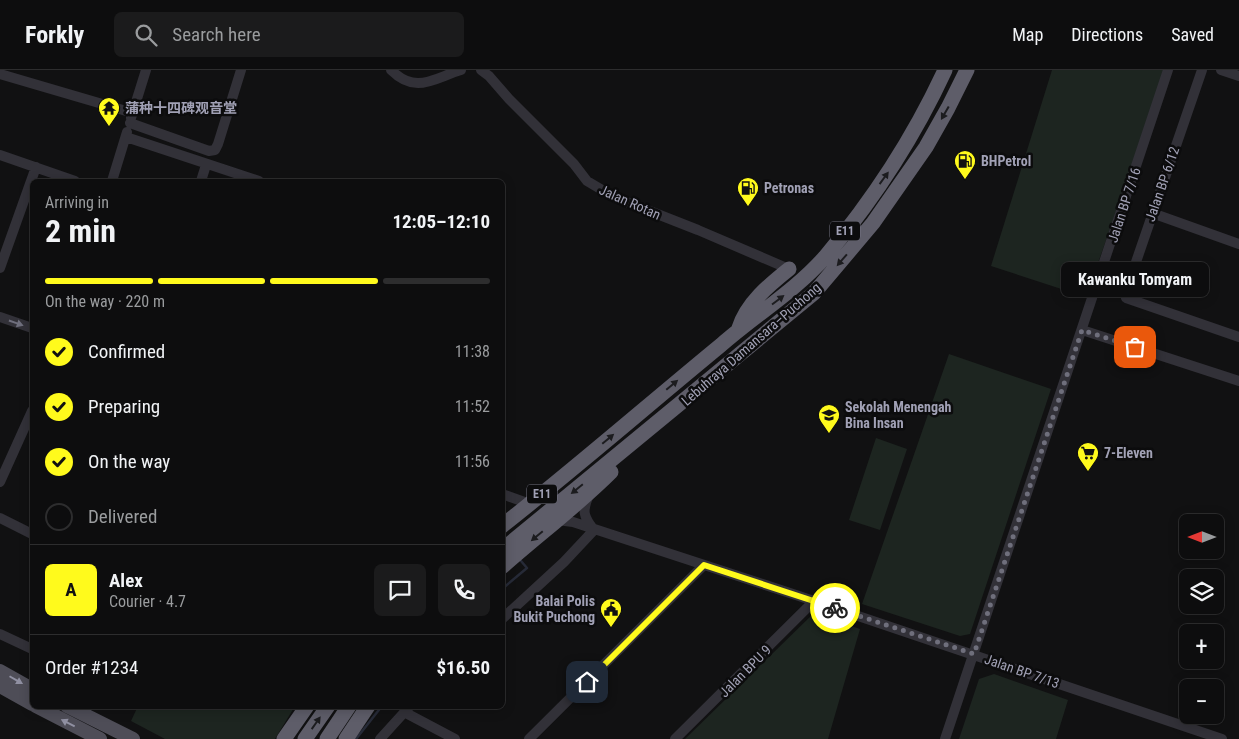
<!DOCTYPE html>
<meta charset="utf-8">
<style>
body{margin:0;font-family:"Roboto Condensed","Noto Sans SC",sans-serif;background:#1b1b1c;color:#f1f3f6;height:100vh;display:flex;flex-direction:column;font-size:19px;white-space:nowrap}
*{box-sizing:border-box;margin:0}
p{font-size:16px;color:#9a9c9e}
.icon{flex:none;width:28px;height:28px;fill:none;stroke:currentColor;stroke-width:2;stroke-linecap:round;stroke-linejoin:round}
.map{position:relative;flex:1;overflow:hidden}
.side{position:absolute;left:30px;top:109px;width:475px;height:530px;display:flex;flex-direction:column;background:#0d0d0e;border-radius:8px;box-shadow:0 2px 12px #0003,0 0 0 1px #2d2d2e}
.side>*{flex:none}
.needle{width:32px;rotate:270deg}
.fabs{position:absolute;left:1179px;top:444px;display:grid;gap:10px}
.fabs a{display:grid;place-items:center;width:45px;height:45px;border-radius:8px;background:#0d0d0e;box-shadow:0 2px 12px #0003,0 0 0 1px #2d2d2e;font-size:25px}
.pin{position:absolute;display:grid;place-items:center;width:42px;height:42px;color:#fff;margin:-21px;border-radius:10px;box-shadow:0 2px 8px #0006}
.courier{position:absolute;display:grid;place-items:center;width:50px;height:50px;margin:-25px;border:4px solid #fffa1c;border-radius:50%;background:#fff;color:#222;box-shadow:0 1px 6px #0007}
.bubble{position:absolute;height:35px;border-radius:8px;background:#0d0d0e;box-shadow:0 2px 12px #0003,0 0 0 1px #2d2d2e;font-size:16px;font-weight:700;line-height:35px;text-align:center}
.summary em{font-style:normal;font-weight:700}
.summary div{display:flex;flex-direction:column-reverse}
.summary{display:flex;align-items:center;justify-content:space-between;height:85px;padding:0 15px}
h1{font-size:32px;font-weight:700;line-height:38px}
.bar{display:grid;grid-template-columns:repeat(4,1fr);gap:8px 5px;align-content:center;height:60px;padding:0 15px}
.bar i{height:6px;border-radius:4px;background:#2d2d2e}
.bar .on{background:#fffa1c}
.bar p{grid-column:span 4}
.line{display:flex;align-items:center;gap:12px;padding:0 15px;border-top:1px solid #2d2d2e}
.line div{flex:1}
.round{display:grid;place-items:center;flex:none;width:52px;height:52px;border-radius:8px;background:#1b1b1c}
ol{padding:0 15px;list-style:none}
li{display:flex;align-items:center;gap:15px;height:55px}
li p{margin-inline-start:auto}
li .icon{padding:5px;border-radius:50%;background:#fffa1c;color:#111;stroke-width:4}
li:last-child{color:#9a9c9e}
li i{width:28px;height:28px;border:2px solid #2d2d2e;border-radius:50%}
header{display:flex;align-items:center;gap:30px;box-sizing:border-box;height:70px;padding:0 25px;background:#0d0d0e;border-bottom:1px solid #2d2d2e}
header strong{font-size:24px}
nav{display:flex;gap:28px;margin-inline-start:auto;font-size:18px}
.search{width:350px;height:45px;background:#1b1b1c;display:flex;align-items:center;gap:12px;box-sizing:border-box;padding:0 18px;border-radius:8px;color:#9a9c9e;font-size:19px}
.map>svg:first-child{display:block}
.green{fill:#1d2520}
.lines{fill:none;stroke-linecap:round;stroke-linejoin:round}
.stream{stroke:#262a37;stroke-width:2.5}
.minor{stroke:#323138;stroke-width:10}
.major{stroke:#4e4d57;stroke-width:14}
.highway{stroke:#5e5d69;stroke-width:15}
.oneway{fill:#1c1c1f}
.oneway2{fill:#6f6f7d}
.oneway3{fill:#9090a2}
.done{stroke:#6f6f7c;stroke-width:5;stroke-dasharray:0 9}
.route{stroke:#fffa1c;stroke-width:6}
.labels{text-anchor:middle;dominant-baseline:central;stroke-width:5;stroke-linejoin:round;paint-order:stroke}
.shield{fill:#0c0c0d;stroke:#747483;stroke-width:1}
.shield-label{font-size:12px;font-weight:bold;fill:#a1a1b5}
.poi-label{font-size:14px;font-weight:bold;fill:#a1a1b5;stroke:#0c0c0d;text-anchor:start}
.street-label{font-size:14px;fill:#a1a1b5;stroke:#0c0c0d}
</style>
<header>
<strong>Forkly</strong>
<div class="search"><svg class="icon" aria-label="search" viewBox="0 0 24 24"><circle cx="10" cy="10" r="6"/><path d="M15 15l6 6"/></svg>Search here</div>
<nav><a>Map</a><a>Directions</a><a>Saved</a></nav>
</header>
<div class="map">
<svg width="1239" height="669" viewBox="0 0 1239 669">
<rect width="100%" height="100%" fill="#111112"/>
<!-- green -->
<path class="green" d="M1052,0H1166L1086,227L991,196Z
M949,284L1051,319L970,564L960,566L862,534Z
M876,368L907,379L880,460L849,450Z
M814,543L860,559L828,669H685Z
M994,604L1068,630L1056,669H959L979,609Z
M138,636H295L275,669H165L131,651Z"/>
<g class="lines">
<!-- stream -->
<path class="stream" d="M502,519L527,498L521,491
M356,669L382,636"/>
<!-- minor -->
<path class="minor" d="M391,0C416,25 434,8 461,0
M481,0L489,6L509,29L574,94L587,111L614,127L698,160L789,199
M1202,0L1125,224L1126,228L1239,267
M1221,0L1239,6
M0,4L133,43
M131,48L146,0
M130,53L209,81L215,80L218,74L241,0
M126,67L259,111
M0,85L75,111
M112,111L127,62
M201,111L206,95
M1152,143L1239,174
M0,198L36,97
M0,247L32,258
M1082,260L1239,311
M0,412L32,341
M502,424L530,434
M589,425C582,441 583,446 594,460
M0,448L32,464
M557,450L573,452L799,526L1222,669
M502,549L564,492L594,460
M0,564L32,579
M404,642L455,669
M380,669L410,636
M529,669L704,495
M675,669L814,531
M945,669L1168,0"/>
<!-- major -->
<path class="major" d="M0,601L32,619
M0,616L32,634
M36,636L100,669
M67,636L133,669"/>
<!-- highway -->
<path class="highway" d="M739,258C747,233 769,215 789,199
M502,456C577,397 648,335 721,275C755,245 795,221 825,187C873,130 914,67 945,0
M502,480L814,223L873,153L926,77L948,38L967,0
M502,497C538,465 577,436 611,402
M284,669L307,636
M305,669L328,636
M327,669L349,636
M346,669L368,636"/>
</g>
<!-- one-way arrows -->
<defs><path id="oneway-solid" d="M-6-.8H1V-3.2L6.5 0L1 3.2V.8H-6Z" transform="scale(1.25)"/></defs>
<g class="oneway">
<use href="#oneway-solid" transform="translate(945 43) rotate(120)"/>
<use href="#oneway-solid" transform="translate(884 108) rotate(-54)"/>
<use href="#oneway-solid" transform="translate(842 190) rotate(131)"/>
<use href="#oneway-solid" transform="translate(778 230) rotate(-37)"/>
<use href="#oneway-solid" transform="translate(672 315) rotate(-40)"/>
<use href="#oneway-solid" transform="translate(608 369) rotate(-40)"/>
<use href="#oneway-solid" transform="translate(577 419) rotate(141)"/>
<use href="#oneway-solid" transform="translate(537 466) rotate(140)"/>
<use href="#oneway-solid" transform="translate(316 653) rotate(-55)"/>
</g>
<use class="oneway2" href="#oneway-solid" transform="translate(16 253) rotate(19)"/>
<g class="oneway3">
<use href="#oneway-solid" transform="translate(16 610) rotate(30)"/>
<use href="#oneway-solid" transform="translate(68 653) rotate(-153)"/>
</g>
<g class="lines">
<!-- done -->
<path class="done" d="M835,538L974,584L1082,260L1135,277"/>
<!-- route -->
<path class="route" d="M587,612L704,495L835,538"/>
</g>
<!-- icons -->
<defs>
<g id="temple-pin" transform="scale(1.125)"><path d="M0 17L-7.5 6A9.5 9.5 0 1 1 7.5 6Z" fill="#fffa1c" stroke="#0c0c0d"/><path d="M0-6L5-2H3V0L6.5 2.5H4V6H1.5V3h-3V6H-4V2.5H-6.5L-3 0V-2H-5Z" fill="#111"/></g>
<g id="fuel-pin" transform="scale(1.125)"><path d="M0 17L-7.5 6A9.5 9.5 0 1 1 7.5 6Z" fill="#fffa1c" stroke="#0c0c0d"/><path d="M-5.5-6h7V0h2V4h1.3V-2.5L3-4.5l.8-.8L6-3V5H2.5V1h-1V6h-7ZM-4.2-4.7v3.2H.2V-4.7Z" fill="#111"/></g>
<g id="school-pin" transform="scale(1.125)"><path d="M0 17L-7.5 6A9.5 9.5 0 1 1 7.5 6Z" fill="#fffa1c" stroke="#0c0c0d"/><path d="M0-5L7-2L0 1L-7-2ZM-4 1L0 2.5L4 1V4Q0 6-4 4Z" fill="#111"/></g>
<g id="supermarket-pin" transform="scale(1.125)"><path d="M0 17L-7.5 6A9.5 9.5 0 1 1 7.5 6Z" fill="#fffa1c" stroke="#0c0c0d"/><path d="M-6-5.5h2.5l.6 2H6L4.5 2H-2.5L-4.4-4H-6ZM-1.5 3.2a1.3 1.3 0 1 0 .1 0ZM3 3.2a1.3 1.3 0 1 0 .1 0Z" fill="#111"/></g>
<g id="civic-pin" transform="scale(1.125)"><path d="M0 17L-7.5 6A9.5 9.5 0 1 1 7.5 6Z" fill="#fffa1c" stroke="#0c0c0d"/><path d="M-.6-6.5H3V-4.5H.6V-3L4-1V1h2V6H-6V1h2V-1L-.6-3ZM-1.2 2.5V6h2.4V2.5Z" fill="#111"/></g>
</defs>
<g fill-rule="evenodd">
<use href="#temple-pin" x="109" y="38"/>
<use href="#fuel-pin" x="965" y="91"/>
<use href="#fuel-pin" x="748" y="118"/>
<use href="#school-pin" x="829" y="345"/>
<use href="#supermarket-pin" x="1088" y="383"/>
<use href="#civic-pin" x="611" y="539"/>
</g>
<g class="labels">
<!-- shield labels -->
<g class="shield">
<rect x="830" y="151.5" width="30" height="19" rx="4"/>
<rect x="527" y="414.5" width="30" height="19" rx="4"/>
</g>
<g class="shield-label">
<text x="845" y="161">E11</text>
<text x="542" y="424">E11</text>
</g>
<!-- poi labels -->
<g class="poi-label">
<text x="125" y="38">蒲种十四碑观音堂</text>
<text x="981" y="91">BHPetrol</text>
<text x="764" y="118">Petronas</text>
<text x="845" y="337">Sekolah Menengah<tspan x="845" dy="16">Bina Insan</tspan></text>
<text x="1104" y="383">7-Eleven</text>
<text x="595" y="531" text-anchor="end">Balai Polis<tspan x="595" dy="16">Bukit Puchong</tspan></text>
</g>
<!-- street labels -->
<g class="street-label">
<text transform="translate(1162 114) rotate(-71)">Jalan BP 6/12</text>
<text transform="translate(630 132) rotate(24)">Jalan Rotan</text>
<text transform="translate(1124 135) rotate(-72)">Jalan BP 7/16</text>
<text transform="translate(751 274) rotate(-41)">Lebuhraya Damansara–Puchong</text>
<text transform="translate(745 601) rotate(-45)">Jalan BPU 9</text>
<text transform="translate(1022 601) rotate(19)">Jalan BP 7/13</text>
</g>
</g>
</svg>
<div class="fabs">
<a><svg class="needle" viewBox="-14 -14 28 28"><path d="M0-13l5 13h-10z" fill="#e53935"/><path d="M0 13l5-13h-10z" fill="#9a9c9e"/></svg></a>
<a><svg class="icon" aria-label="layers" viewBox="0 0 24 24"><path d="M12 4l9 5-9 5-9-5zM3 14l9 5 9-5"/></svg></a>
<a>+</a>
<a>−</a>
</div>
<div class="pin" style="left:1135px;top:277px;background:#ea580c"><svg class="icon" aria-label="bag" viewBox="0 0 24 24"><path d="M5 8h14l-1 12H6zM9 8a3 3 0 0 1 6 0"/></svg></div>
<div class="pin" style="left:587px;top:612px;background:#1f2937"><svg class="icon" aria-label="home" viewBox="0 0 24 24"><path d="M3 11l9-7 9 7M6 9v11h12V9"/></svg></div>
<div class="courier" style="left:835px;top:538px"><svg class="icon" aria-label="bike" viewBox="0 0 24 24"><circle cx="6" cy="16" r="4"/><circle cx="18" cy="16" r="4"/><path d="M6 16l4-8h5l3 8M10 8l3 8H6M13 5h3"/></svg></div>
<div class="bubble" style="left:1061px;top:192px;width:148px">Kawanku Tomyam</div>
<section class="side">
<div class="summary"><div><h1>2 min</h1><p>Arriving in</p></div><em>12:05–12:10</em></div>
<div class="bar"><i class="on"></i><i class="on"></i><i class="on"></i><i></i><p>On the way · 220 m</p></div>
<ol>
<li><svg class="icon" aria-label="check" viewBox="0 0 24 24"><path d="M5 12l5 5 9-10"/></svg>Confirmed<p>11:38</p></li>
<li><svg class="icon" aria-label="check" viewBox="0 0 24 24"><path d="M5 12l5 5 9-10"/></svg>Preparing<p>11:52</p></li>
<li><svg class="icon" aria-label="check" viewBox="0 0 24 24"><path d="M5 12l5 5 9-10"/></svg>On the way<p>11:56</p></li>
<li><i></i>Delivered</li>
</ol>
<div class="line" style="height:90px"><b class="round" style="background:#fffa1c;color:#111">A</b><div><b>Alex</b><p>Courier · 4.7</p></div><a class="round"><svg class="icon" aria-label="chat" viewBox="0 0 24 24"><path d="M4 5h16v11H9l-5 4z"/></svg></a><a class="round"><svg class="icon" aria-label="phone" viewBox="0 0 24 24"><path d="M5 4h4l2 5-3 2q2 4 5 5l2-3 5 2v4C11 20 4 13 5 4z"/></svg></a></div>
<div class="line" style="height:65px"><div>Order #1234</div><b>$16.50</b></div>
</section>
</div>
